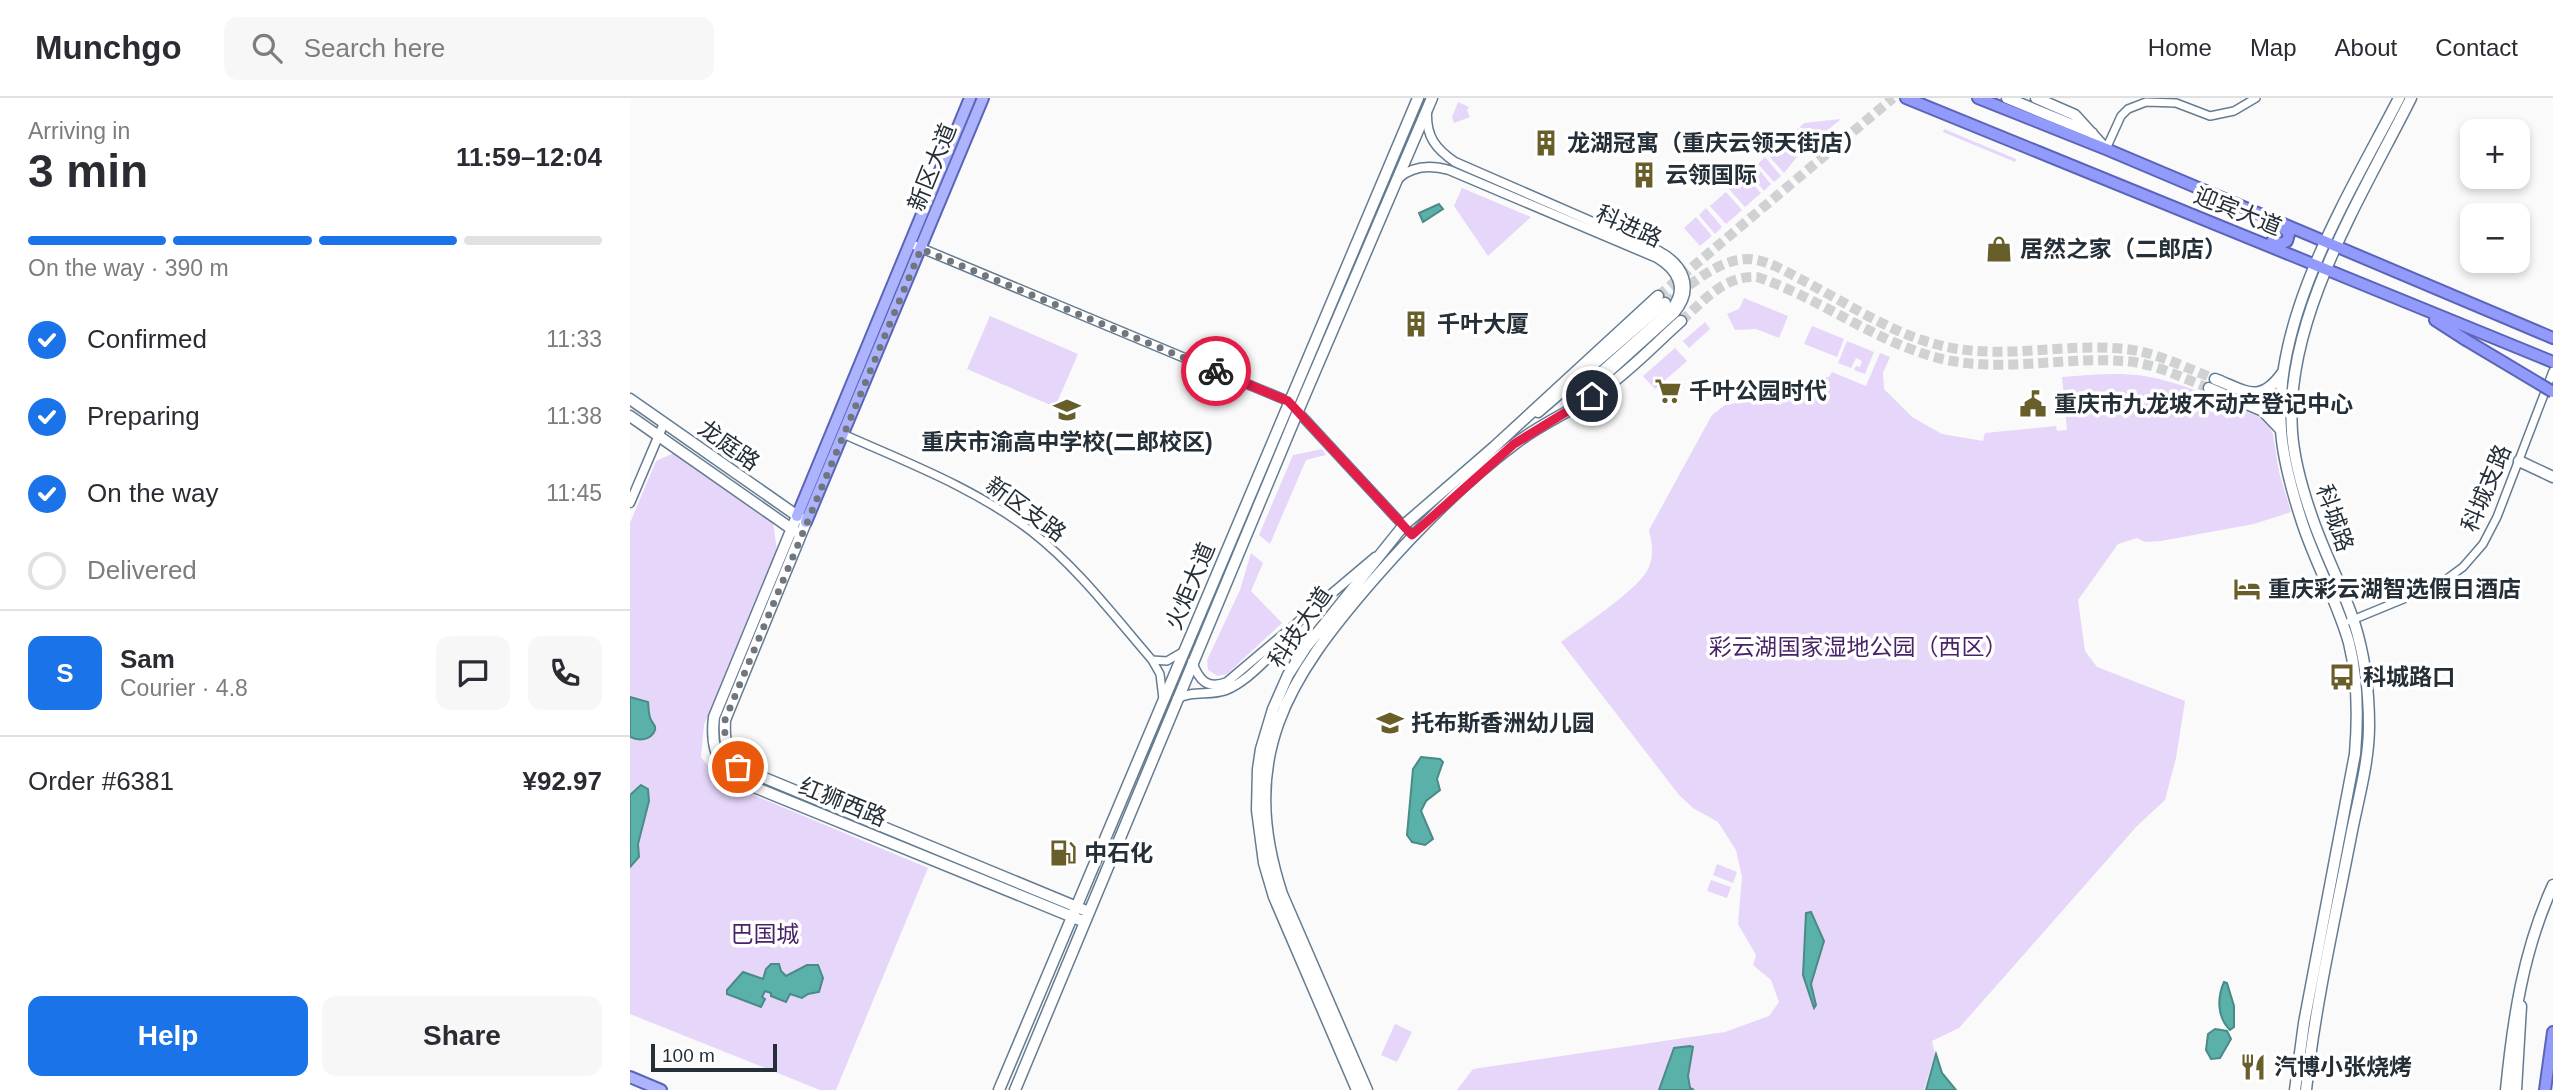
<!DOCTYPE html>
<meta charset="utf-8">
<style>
body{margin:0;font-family:Arial,"Noto Sans SC",sans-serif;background:#f7f7f7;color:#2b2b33;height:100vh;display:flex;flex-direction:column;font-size:26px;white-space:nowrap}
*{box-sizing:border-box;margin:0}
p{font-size:23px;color:#7c7c81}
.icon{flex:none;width:38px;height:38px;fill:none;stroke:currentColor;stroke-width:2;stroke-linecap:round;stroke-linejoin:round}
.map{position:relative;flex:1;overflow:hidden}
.sheet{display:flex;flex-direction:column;background:#fff;width:630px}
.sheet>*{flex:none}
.controls{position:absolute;left:1830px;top:21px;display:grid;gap:14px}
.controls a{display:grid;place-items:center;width:70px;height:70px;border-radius:14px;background:#fff;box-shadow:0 4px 10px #0003;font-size:35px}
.scale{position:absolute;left:21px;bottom:18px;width:126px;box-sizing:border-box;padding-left:7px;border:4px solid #252f38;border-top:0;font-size:19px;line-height:24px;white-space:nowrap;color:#252f38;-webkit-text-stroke:5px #fff;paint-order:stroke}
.pin{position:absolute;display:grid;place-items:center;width:60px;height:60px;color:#fff;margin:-30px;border:4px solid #fff;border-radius:50%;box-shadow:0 2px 7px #0007}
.courier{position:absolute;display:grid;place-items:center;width:70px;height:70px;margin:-35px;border:5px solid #e11d48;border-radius:50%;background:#fff;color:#222;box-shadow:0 2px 9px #0007}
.head em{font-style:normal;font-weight:600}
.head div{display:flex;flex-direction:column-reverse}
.head{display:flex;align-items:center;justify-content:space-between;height:119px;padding:0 28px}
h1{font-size:46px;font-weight:600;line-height:52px}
.bar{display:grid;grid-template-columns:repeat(4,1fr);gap:10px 7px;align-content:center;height:84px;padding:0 28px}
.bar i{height:9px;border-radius:5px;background:#e1e1e2}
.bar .current{background:#1a73e8}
.bar p{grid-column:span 4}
.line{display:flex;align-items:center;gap:18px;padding:0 28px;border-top:2px solid #e1e1e2}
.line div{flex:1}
.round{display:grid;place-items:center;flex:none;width:74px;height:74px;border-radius:14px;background:#f7f7f7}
ol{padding:0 28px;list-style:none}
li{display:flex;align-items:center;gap:21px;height:77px}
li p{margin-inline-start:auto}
li .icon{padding:7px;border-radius:50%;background:#1a73e8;color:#fff;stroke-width:4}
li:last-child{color:#7c7c81}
li i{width:38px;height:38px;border:4px solid #e1e1e2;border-radius:50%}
.action{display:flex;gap:14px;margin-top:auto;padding:14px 28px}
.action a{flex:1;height:80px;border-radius:14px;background:#1a73e8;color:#fff;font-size:28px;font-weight:600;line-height:80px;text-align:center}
.action a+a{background:#f7f7f7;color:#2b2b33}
header{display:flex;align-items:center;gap:42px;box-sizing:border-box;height:98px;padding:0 35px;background:#fff;border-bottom:2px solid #e1e1e2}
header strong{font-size:33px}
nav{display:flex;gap:38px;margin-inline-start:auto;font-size:24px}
.search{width:490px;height:63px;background:#f7f7f7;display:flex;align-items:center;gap:18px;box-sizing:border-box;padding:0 24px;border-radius:14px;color:#7c7c81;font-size:26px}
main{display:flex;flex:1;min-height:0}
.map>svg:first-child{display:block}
.green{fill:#e6d6fa}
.water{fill:#5ab1a9;stroke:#4a8a87;stroke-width:2}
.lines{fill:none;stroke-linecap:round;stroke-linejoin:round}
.secondary-tunnel{stroke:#cfd1d3;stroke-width:10;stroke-dasharray:10 5;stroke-linecap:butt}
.minor-casing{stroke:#647c92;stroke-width:10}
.tertiary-casing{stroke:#647c92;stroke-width:11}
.secondary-casing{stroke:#647c92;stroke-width:13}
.primary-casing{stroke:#5a65b7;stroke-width:14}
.trunk-casing{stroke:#5a65b7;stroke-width:14}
.minor{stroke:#fff;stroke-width:7}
.tertiary{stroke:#fff;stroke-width:8}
.secondary{stroke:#fff;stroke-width:10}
.primary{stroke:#adb4fd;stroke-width:10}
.trunk{stroke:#929bfc;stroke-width:10}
.trunk-bridge-casing{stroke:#5a65b7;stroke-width:14;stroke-linecap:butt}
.trunk-bridge{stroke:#929bfc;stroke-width:10}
.done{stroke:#70767c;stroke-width:7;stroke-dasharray:0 12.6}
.route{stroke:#e11d48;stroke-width:9}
.labels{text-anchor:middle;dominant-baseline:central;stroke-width:7;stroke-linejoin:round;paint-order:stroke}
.poi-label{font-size:23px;font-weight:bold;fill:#252f38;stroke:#fff;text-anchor:start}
.street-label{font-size:23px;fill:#252f38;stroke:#fff}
.park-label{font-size:23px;fill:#482367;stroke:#fff}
</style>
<header>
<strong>Munchgo</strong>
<div class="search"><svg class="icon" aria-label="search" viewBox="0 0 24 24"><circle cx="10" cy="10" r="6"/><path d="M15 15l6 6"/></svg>Search here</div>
<nav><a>Home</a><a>Map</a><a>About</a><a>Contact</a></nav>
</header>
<main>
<section class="sheet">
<div class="head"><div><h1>3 min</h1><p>Arriving in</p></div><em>11:59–12:04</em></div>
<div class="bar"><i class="current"></i><i class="current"></i><i class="current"></i><i></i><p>On the way · 390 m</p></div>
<ol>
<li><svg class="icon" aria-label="check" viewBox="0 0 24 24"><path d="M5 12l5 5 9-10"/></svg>Confirmed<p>11:33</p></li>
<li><svg class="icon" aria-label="check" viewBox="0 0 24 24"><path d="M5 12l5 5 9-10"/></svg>Preparing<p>11:38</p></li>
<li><svg class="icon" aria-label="check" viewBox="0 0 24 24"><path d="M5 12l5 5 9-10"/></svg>On the way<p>11:45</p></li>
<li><i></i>Delivered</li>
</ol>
<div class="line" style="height:126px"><b class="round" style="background:#1a73e8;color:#fff">S</b><div><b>Sam</b><p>Courier · 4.8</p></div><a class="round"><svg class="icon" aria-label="chat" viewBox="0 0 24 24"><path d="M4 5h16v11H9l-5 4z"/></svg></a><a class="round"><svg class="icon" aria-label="phone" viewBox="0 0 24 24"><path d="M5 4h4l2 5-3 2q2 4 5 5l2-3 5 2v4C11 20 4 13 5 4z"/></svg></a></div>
<div class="line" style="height:91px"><div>Order #6381</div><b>¥92.97</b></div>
<div class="action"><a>Help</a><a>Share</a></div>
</section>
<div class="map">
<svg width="1923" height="992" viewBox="0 0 1923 992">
<rect width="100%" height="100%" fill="#fafafa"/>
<!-- green -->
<path class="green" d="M828,4L839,9L837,12L840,19L824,25L822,19Z
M1211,21L1180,47L1167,32L1174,25Z
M1314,31L1386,61L1385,64L1313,34Z
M1164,34L1178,50L1170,56L1157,40Z
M1154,43L1167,59L1154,75L1138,57Z
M1135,59L1151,78L1144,84L1128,66Z
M1126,68L1141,86L1134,93L1118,74Z
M1115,77L1131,95L1115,109L1099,91Z
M832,90L901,119L858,158L824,108Z
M1096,94L1112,112L1096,126L1080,108Z
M1076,110L1092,129L1085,136L1069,117Z
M1066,119L1082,138L1070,148L1054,130Z
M1114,200L1158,218L1149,240L1126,231L1105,232L1097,216L1109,211Z
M360,218L448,256L425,309L337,271Z
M1075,224L1080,231L1059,250L1053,243Z
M1182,228L1214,241L1207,259L1174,246Z
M1217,243L1244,254L1235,276L1224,272L1226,268L1230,269L1232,263L1226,260L1221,270L1208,265Z
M1045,250L1057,263L1025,291L1013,278Z
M1250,255L1260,259L1253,275L1254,291L1282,319L1312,336L1353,343L1355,335L1426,328L1427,333L1437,332L1432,279C1459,277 1487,274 1514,278C1553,284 1590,303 1627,318L1637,324L1643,336L1649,374L1661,414L1624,426L1531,443L1515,444L1507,440L1488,446L1448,502L1455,553L1467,569L1555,603L1546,660L1535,702L1507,728L1329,930L1302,943L1305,956L1294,992H827L843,971L1095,934L1139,918L1149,904L1141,882L1123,867L1126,857L1108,826L1112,779L1106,752L1088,724L1063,710L1049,697L931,544C951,529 1011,490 1019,469C1024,456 1022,445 1019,432L1082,317L1095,307L1147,298L1180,280L1199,279L1202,274L1236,288Z
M692,351L696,357L676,362L640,446L629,437L663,357Z
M44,355L143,424L147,453L74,627L71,659L90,683L298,770L206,992H190L0,916V425L26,363Z
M621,455L633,465L621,493L652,525L597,576L588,578L578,572L577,562L610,492Z
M1087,766L1107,774L1103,785L1083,777Z
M1081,782L1101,789L1097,800L1077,793Z
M765,926L782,934L767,964L751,957Z"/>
<!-- water -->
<path class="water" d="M809,106L813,111L793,124L789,115Z
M0,599L18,604C19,610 18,616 21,622C23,626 26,627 25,632C21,643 8,643 0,639Z
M791,659L810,661L813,664L807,681L810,692L796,703L791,713L803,741L795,747L782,744L777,737L783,671Z
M11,687L18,691L19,703L8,746L9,759L0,769V697Z
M1181,814L1194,843L1181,886L1186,907L1184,910L1173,877L1176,815Z
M141,866H149L151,873L156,878L177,867H188L193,880L189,894L178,896L172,900L160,896L156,904L141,898V895L135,893L132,899L135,901L131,909L97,896V892L113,874L133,881L136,871Z
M1594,884L1597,885L1604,908V929L1600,932C1587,919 1587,900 1594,884Z
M1585,931L1597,933L1601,941L1590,960L1581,961L1576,952L1578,936Z
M1060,948L1063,949L1058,978L1060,990L1064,992H1029L1044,950Z
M1306,956L1312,975L1326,992H1296Z"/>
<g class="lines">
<!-- secondary-tunnel -->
<path class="secondary-tunnel" d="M1028,198L1263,0
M1035,205C1059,189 1087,161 1118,161C1139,162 1158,175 1176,184C1218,206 1260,234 1305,246C1368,264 1432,244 1495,251C1526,254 1556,270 1585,281
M1051,223C1074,203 1094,177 1127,179C1194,201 1252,250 1322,263C1379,273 1436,259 1493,263C1522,264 1552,280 1579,290"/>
<!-- minor casing -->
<g class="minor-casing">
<path id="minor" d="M1476,51L1491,18L1498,11L1516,4L1546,5L1580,18L1604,13L1626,0
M213,336C278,365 345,390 402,434C448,470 484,518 522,562
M1720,523L1810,486L1833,469L1853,446L1867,419L1923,273
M533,601L530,576L522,562L537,563L554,553"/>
</g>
<!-- tertiary casing -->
<g class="tertiary-casing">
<path id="tertiary" d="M797,14C796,39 806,51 825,64L1029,153C1055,167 1065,191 1045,215L943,307
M769,80C784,67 801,67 819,72L1027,160C1047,172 1057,190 1041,211L969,275L936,294
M286,148L658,303L782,437
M0,405L34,325
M562,564C569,582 577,592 597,584L745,459
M547,601C562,592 580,598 596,592C619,583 638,558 657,543C672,537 687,540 701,532"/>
</g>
<!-- secondary casing -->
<g class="secondary-casing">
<path id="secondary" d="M1377,0L1462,35
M1406,0L1445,17L1475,50
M1585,281C1616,293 1630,307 1653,274
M1579,290L1633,313L1651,332
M0,301L176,424L95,622C94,641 96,655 108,669L459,814
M908,314L1035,205
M0,318L166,434
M1889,363L1923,379
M167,418L84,619C81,644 85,661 102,680L455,824
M651,548L659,545L664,546L667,553L666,561
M369,992L788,0
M385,992L668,313L802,0
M727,992L644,799L634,765L627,712L628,671L631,651L643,611L658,577L676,549L774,427L864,349L1028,198
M737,992L652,796C607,659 657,581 745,480C787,432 834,384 886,345C912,325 944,312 971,293C1000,273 1025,246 1051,223
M1665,992L1674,925L1725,656C1728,620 1728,581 1719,545C1707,502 1684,463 1671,421C1662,393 1653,362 1651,332C1642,219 1719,97 1769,0
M1676,992C1685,908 1704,825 1720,743C1727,705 1739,666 1739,628C1739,593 1735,558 1724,524C1712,487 1693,453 1681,416C1672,390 1664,362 1662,334C1654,221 1732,98 1781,0
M1876,992C1883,921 1893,853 1923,787
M1886,992L1891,908"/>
</g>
<!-- primary casing -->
<g class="primary-casing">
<path id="primary" d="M167,418L340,0
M176,424L353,0
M0,979L31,992"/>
</g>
<!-- trunk casing -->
<g class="trunk-casing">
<path id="trunk" d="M1276,0L1923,264
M1348,0L1476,51L1923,240
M1642,143L1651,146L1657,143L1659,136L1651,127
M1805,222L1836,242
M1915,992L1923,934"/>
</g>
<!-- minor -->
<use href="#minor" class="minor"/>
<!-- tertiary -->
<use href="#tertiary" class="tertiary"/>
<!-- secondary -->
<use href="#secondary" class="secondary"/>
<!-- primary -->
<use href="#primary" class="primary"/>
<!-- trunk -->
<use href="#trunk" class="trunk"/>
<!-- trunk-bridge casing -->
<g class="trunk-bridge-casing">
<path id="trunk-bridge" d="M1836,242L1923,294"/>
</g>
<!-- trunk-bridge -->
<use href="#trunk-bridge" class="trunk-bridge"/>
</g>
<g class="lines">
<!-- done -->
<path class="done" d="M108,669C96,655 94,641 95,622L291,151L586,273"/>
<!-- route -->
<path class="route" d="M586,273L658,303L782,437L884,346L962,298"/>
</g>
<!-- icons -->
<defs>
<g id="building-bare" transform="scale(2.1)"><path d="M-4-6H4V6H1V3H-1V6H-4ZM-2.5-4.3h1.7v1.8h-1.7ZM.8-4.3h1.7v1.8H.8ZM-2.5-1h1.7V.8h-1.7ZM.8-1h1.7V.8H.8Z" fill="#685e2a" stroke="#fff" stroke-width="2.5" paint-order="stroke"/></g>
<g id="shop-bare" transform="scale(2.1)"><path d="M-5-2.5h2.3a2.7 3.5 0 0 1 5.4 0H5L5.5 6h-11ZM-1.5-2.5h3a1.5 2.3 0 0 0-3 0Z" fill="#685e2a" stroke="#fff" stroke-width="2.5" paint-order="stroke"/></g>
<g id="supermarket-bare" transform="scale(2.1)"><path d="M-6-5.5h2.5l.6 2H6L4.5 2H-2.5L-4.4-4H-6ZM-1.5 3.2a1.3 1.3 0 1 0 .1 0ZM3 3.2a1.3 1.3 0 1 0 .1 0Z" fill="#685e2a" stroke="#fff" stroke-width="2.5" paint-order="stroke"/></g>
<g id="civic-bare" transform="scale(2.1)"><path d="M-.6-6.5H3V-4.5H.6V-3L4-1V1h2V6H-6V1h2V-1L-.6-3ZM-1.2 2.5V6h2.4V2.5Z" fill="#685e2a" stroke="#fff" stroke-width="2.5" paint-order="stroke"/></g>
<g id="school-bare" transform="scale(2.1)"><path d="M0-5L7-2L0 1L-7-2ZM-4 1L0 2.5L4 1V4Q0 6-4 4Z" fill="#685e2a" stroke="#fff" stroke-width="2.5" paint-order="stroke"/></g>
<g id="hotel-bare" transform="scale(2.1)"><path d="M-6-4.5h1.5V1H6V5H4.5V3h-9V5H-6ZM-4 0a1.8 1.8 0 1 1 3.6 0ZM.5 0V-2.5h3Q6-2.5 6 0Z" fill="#685e2a" stroke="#fff" stroke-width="2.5" paint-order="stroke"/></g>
<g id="bus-bare" transform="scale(2.1)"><path d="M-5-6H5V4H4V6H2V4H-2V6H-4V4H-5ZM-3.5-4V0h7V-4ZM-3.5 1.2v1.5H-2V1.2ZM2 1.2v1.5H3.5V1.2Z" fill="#685e2a" stroke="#fff" stroke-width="2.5" paint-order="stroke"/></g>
<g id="fuel-bare" transform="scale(2.1)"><path d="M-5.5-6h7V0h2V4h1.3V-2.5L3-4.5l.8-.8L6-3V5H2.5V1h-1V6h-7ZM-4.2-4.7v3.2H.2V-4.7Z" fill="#685e2a" stroke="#fff" stroke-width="2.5" paint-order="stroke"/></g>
<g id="restaurant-bare" transform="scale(2.1)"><path d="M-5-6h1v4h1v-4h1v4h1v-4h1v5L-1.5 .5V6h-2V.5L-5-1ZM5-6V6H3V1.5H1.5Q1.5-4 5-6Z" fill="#685e2a" stroke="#fff" stroke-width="2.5" paint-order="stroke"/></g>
</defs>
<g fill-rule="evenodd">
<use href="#building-bare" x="916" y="45"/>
<use href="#building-bare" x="1014" y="77"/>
<use href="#shop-bare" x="1369" y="151"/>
<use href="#building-bare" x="786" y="226"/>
<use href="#supermarket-bare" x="1038" y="293"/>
<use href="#civic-bare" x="1403" y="306"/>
<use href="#school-bare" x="437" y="312"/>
<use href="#hotel-bare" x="1617" y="491"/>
<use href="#bus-bare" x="1712" y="579"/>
<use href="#school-bare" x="760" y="625"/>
<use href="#fuel-bare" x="433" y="755"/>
<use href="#restaurant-bare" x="1623" y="969"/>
</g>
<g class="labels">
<!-- poi labels -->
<g class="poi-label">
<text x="937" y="45">龙湖冠寓（重庆云领天街店）</text>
<text x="1035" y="77">云领国际</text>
<text x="1390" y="151">居然之家（二郎店）</text>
<text x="807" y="226">千叶大厦</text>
<text x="1059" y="293">千叶公园时代</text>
<text x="1424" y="306">重庆市九龙坡不动产登记中心</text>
<text x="437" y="344" text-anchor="middle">重庆市渝高中学校(二郎校区)</text>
<text x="1638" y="491">重庆彩云湖智选假日酒店</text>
<text x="1733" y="579">科城路口</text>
<text x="781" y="625">托布斯香洲幼儿园</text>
<text x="454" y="755">中石化</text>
<text x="1644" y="969">汽博小张烧烤</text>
</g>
<!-- street labels -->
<g class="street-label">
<text transform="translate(302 69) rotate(-68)">新区大道</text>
<text transform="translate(1608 113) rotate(22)">迎宾大道</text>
<text transform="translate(999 128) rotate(24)">科进路</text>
<text transform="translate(99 347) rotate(35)">龙庭路</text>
<text transform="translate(1856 390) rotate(-67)">科城支路</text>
<text transform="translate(396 411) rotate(36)">新区支路</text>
<text transform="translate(1705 420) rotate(71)">科城路</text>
<text transform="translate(560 488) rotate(-67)">火炬大道</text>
<text transform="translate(670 529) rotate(-55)">科技大道</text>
<text transform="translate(213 704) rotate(22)">红狮西路</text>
</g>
<!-- park labels -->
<g class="park-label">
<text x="1228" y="549">彩云湖国家湿地公园（西区）</text>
<text x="135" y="836">巴国城</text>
</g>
</g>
</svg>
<div class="controls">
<a>+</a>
<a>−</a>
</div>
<div class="scale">100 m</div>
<div class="pin" style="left:108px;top:669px;background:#ea580c"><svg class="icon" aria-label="bag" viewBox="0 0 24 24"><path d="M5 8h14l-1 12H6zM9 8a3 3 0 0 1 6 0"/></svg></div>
<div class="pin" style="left:962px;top:298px;background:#1f2937"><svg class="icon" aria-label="home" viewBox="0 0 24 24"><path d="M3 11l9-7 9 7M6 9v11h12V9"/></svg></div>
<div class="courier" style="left:586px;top:273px"><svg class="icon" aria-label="bike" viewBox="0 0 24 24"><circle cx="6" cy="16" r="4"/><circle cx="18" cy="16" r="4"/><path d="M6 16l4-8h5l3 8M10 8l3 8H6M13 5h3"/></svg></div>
</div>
</main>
